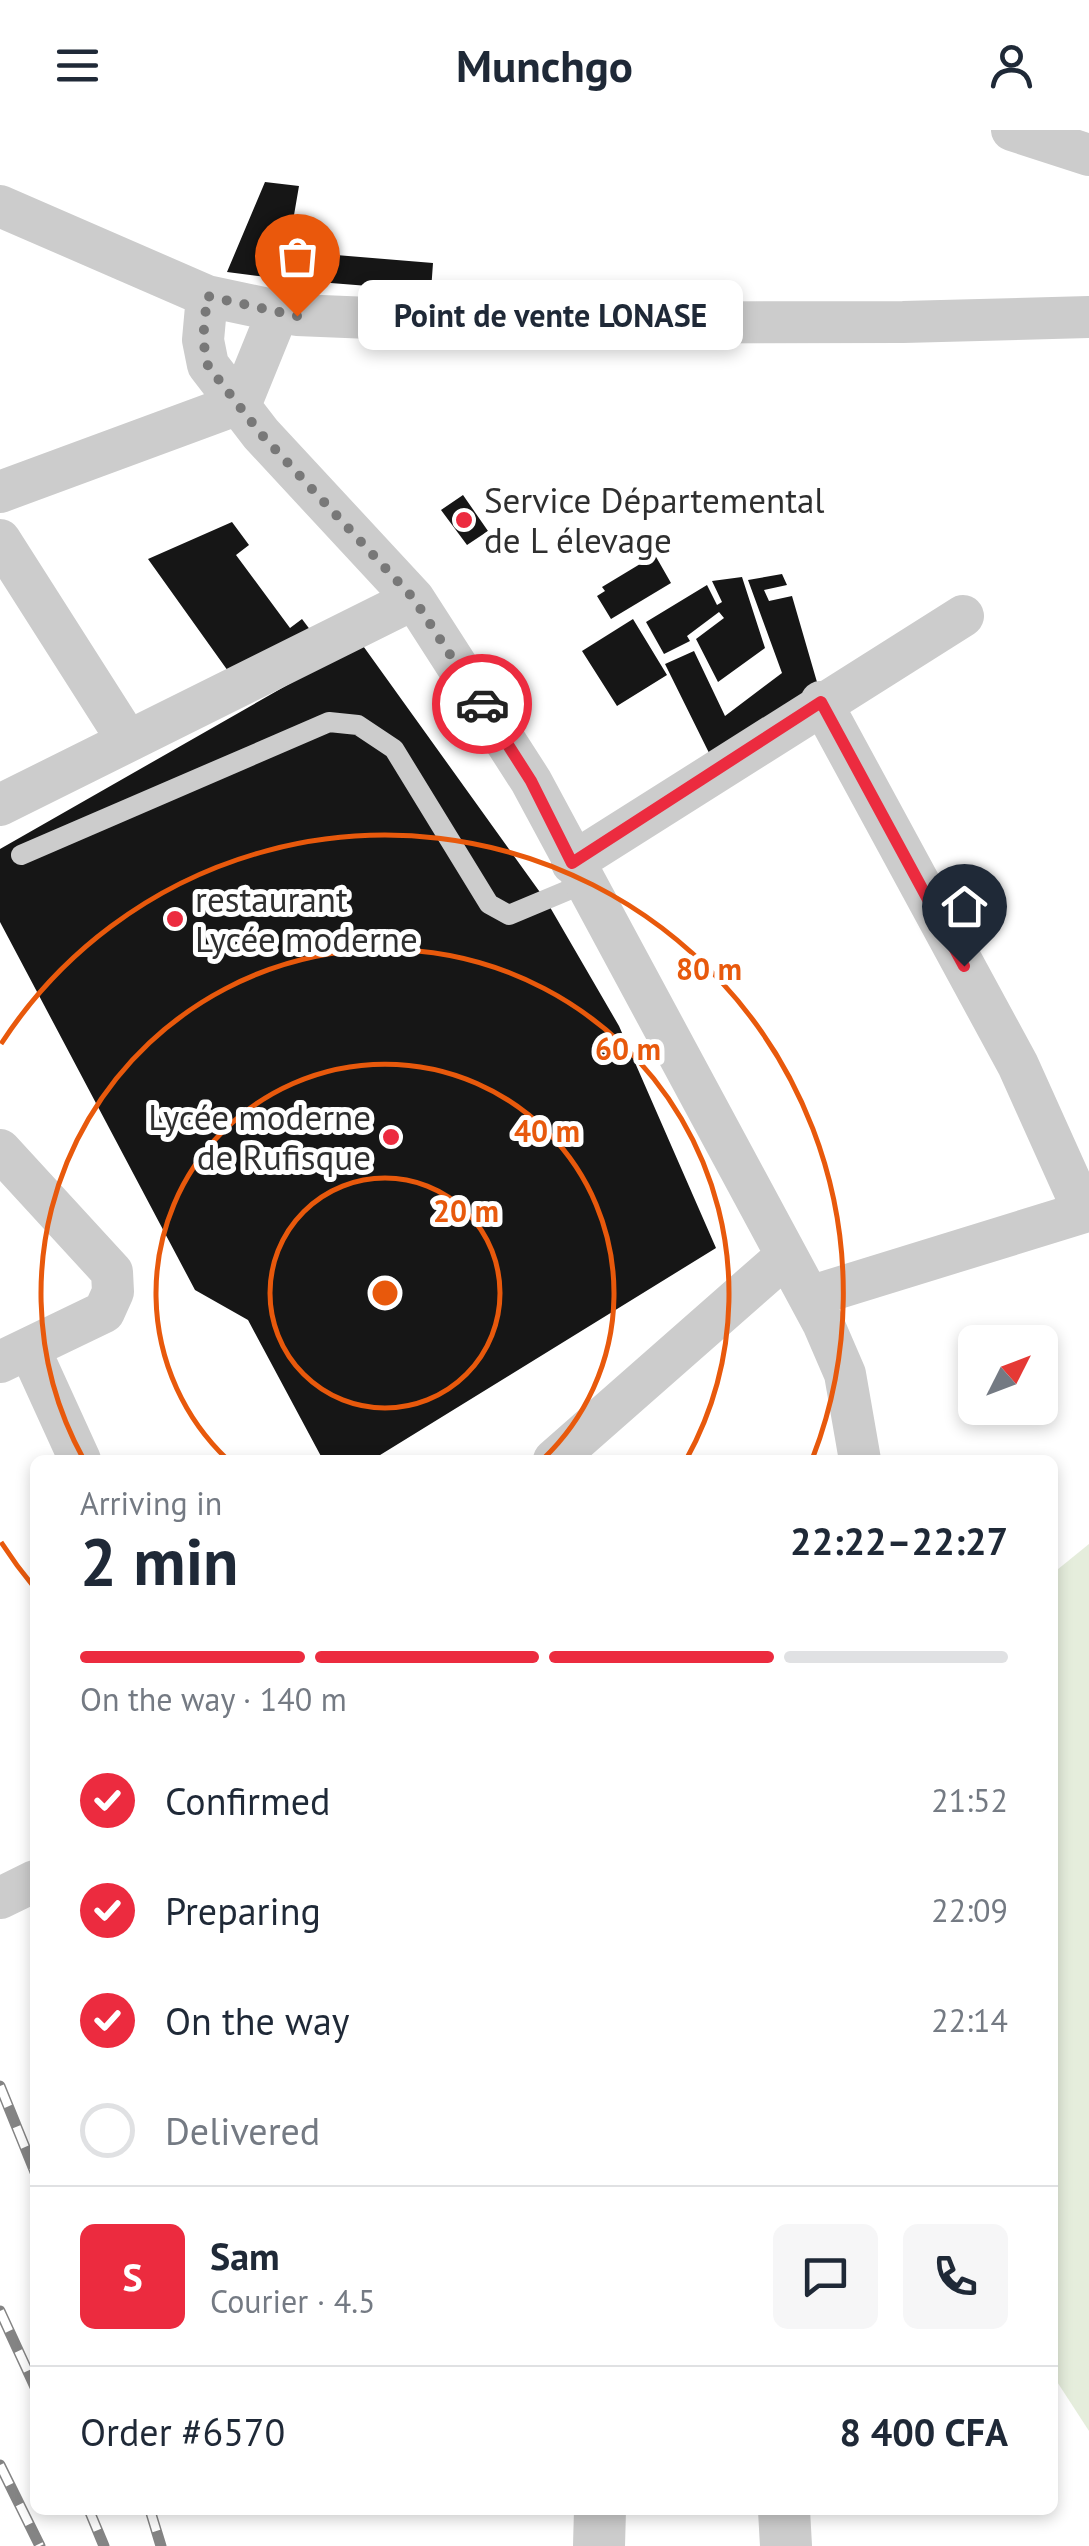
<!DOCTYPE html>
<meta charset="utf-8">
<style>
body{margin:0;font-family:"PT Sans",sans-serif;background:#f6f6f7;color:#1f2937;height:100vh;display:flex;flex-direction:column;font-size:38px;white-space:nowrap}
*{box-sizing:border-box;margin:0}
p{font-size:32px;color:#747a83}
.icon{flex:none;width:55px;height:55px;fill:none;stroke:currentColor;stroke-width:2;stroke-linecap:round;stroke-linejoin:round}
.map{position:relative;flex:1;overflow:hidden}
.details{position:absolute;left:30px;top:1325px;width:1028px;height:1060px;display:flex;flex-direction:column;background:#fff;border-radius:15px;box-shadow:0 5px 15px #0003}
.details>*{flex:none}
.needle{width:65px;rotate:48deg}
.buttons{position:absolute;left:958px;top:1195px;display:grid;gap:20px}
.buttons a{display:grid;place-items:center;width:100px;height:100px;border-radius:15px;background:#fff;box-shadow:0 5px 15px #0003;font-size:50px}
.pin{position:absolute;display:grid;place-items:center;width:85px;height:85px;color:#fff;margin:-102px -42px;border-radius:50% 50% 50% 0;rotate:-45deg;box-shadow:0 0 10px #0007}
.pin .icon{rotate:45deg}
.courier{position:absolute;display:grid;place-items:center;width:100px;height:100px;margin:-50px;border:8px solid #ec2b3f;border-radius:50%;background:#fff;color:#222;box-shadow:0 2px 12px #0007}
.bubble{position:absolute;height:70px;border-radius:15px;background:#fff;box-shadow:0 5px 15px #0003;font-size:32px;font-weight:700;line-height:70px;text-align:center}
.headline em{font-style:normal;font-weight:700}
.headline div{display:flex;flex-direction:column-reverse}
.headline{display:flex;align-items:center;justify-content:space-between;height:170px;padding:0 50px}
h1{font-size:65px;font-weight:700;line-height:75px}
.bar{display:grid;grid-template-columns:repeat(4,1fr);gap:15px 10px;align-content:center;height:120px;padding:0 50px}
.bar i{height:12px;border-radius:8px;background:#e0e1e3}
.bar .on{background:#ec2b3f}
.bar p{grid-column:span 4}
.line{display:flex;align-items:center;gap:25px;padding:0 50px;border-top:2px solid #e0e1e3}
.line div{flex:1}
.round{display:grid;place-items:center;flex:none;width:105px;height:105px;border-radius:15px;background:#f6f6f7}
ol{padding:0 50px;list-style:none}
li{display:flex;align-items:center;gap:30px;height:110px}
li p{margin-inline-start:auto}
li .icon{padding:10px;border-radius:50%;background:#ec2b3f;color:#fff;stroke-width:4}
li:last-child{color:#747a83}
li i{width:55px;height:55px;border:5px solid #e0e1e3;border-radius:50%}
header{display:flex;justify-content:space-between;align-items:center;height:130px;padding:0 50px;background:#fff;font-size:45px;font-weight:700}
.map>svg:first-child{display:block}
.green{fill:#e5eddc}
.building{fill:#161616}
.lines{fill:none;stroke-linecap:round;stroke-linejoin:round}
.service{stroke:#ccc;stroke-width:20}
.minor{stroke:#ccc;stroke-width:42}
.tertiary{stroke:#ccc;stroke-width:52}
.rail-casing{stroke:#848484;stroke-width:11}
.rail{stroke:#fff;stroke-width:8;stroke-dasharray:22;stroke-linecap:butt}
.done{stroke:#787878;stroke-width:10;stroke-dasharray:0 18}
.route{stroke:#ec2b3f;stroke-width:12}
.ring{fill:none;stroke:#e8590c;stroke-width:5}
.poi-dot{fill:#ec2b3f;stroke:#fff;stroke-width:4}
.labels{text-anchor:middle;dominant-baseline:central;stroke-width:10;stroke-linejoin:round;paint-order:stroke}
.poi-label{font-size:35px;fill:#2f2f2f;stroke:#fff;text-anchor:start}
.centre{fill:#e8590c;stroke:#fff;stroke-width:5}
.ring-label{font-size:30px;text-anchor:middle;font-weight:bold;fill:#e8590c;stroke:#fff;stroke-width:10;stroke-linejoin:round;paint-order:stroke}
</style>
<header><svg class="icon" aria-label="menu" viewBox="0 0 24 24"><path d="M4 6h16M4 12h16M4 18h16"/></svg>Munchgo<svg class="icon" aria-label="person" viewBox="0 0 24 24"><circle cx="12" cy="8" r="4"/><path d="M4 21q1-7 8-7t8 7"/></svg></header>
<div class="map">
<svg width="1089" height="2416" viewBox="0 0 1089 2416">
<rect width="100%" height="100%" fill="#fff"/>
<!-- green -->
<path class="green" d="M1089,1414V2301L1052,2244V1444Z"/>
<!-- building -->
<path class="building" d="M265,52L299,56L283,149L227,142Z
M297,108L337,111L336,125L433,133L431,161L293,150Z
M463,365L488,401L467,415L441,380Z
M232,392L249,415L236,425L290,498L302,489L314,505L233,548L148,429Z
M655,425L671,453L611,489L597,466L605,461L602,457Z
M782,444L787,455L764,460L769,471L792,466L819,559L715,635L665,534L694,521L725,586L782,543L748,450Z
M742,447L765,518L718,552L696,509L724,488L719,482L687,506L690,511L664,524L646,492L707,455L717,475L722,472L712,451Z
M633,489L667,545L617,576L582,521Z
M361,513L547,772L619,896L716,1118L372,1330H323L248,1190L195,1160L0,792V719Z"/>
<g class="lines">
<!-- service -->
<path class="service" d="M21,725L329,592L358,595L394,619L489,774L509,785L583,754"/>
<!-- minor -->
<path class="minor" d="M1012,0L1089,25
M0,76L207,166L297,185L492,193L903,192L1089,187
M207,166L203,210L208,235L261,304L414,469L531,651L823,1193L845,1244L860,1330
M241,273L278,182
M0,362L241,273
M0,410L128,611
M0,675L414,469
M572,733L963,486
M0,1020L112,1142L113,1162L104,1182L0,1232
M809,1167L1084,1082L1018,935L821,572
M29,1218L80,1330
M554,1330L786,1126
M0,1768L35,1751"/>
<!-- tertiary -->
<path class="tertiary" d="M784,2380L786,2416
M599,2416L600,2380"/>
<!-- rail casing -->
<g class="rail-casing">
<path id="rail" d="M0,1956L35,2042
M0,2181L35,2257
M0,2335L40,2416
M89,2380L104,2416
M150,2380L161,2416"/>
</g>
<!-- rail -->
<use href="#rail" class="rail"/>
</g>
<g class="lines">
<!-- done -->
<path class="done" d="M297,186L207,166L203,210L208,236L261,304L414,469L482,574"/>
<!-- route -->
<path class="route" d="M482,574L531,651L572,733L821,572L964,836"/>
</g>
<!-- distance rings -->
<g class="ring">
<circle cx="385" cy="1163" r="115"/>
<path d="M227 1329A229 229 0 1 1 543 1329"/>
<path d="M84 1330A344 344 0 1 1 686 1330"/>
<path d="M34 1457A458 458 0 0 1 1 1412M1 914A458 458 0 0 1 813 1327"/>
</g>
<!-- markers -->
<g class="poi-dot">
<circle cx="464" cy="390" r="10"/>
<circle cx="175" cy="789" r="10"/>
<circle cx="391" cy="1007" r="10"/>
</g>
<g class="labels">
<!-- poi labels -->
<g class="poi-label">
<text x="484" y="370">Service Départemental<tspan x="484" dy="40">de L élevage</tspan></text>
<text x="195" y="769">restaurant<tspan x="195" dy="40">Lycée moderne</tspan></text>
<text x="371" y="987" text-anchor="end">Lycée moderne<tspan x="371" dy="40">de Rufisque</tspan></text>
</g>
</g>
<circle cx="385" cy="1163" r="15" class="centre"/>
<g class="ring-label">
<text x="709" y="850">80 m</text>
<text x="628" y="930">60 m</text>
<text x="547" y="1012">40 m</text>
<text x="466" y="1092">20 m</text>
</g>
</svg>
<div class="buttons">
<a><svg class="needle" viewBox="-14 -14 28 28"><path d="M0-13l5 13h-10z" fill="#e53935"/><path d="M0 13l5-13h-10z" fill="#747a83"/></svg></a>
</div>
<div class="pin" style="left:297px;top:186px;background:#ea580c"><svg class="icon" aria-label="bag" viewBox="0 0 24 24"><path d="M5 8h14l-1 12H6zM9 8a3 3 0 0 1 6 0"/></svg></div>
<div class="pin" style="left:964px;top:836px;background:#1f2937"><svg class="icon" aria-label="home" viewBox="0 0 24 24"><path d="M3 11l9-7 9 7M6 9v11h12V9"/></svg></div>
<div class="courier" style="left:482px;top:574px"><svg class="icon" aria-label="car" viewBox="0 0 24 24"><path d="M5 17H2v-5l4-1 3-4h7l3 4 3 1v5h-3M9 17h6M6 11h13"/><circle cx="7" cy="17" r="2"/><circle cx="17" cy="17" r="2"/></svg></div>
<div class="bubble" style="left:358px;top:150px;width:385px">Point de vente LONASE</div>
<section class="details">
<div class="headline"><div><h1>2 min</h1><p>Arriving in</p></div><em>22:22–22:27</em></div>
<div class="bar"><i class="on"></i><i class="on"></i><i class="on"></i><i></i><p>On the way · 140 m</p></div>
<ol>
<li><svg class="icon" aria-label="check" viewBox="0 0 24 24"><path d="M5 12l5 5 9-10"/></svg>Confirmed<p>21:52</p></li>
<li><svg class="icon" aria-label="check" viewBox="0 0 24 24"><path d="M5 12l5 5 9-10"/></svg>Preparing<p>22:09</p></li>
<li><svg class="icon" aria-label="check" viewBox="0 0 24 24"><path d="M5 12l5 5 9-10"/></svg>On the way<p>22:14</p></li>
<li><i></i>Delivered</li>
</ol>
<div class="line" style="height:180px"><b class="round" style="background:#ec2b3f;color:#fff">S</b><div><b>Sam</b><p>Courier · 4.5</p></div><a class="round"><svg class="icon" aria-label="chat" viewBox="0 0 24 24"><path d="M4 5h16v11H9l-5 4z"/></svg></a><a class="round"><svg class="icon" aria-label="phone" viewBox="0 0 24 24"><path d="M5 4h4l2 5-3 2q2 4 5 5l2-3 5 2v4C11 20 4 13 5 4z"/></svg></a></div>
<div class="line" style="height:130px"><div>Order #6570</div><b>8 400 CFA</b></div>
</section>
</div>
